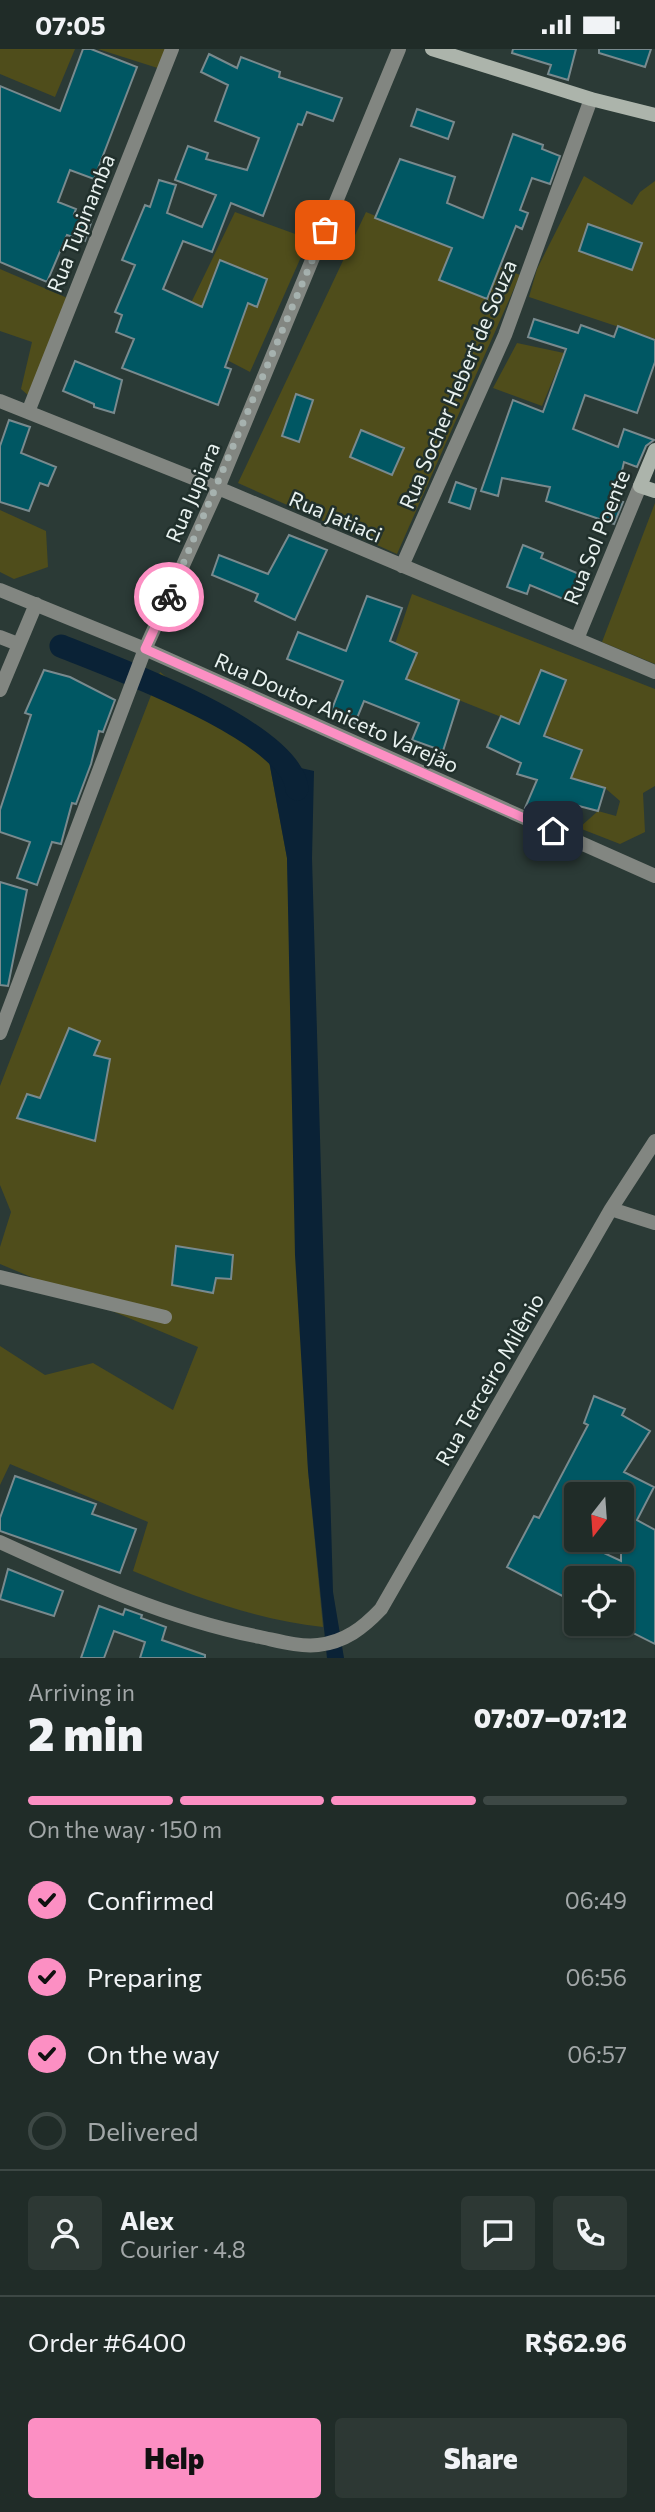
<!DOCTYPE html>
<meta charset="utf-8">
<style>
body{margin:0;font-family:Commissioner,sans-serif;background:#2d3834;color:#f1f3f6;height:100vh;display:flex;flex-direction:column;font-size:26px;white-space:nowrap}
*{box-sizing:border-box;margin:0}
p{font-size:23px;color:#a2a7a8}
.icon{flex:none;width:38px;height:38px;fill:none;stroke:currentColor;stroke-width:2;stroke-linecap:round;stroke-linejoin:round}
.map{position:relative;height:1609px;overflow:hidden}
.drawer{display:flex;flex-direction:column;background:#202c28;flex:1}
.drawer>*{flex:none}
.needle{width:46px;rotate:197deg}
.tools{position:absolute;left:564px;top:1433px;display:grid;gap:14px}
.tools a{display:grid;place-items:center;width:70px;height:70px;border-radius:7px;background:#202c28;box-shadow:0 2px 5px #0004,0 0 0 2px #3d4845;font-size:35px}
.pin{position:absolute;display:grid;place-items:center;width:60px;height:60px;color:#fff;margin:-30px;border-radius:14px;box-shadow:0 4px 10px #0006}
.courier{position:absolute;display:grid;place-items:center;width:70px;height:70px;margin:-35px;border:5px solid #fc8fc3;border-radius:50%;background:#fff;color:#222;box-shadow:0 2px 9px #0007}
.summary em{font-style:normal;font-weight:800}
.summary div{display:flex;flex-direction:column-reverse}
.summary{display:flex;align-items:center;justify-content:space-between;height:119px;padding:0 28px}
h1{font-size:46px;font-weight:800;line-height:52px}
.bar{display:grid;grid-template-columns:repeat(4,1fr);gap:10px 7px;align-content:center;height:84px;padding:0 28px}
.bar i{height:9px;border-radius:5px;background:#3d4845}
.bar .selected{background:#fc8fc3}
.bar p{grid-column:span 4}
.line{display:flex;align-items:center;gap:18px;padding:0 28px;border-top:2px solid #3d4845}
.line div{flex:1}
.round{display:grid;place-items:center;flex:none;width:74px;height:74px;border-radius:7px;background:#2d3834}
ol{padding:0 28px;list-style:none}
li{display:flex;align-items:center;gap:21px;height:77px}
li p{margin-inline-start:auto}
li .icon{padding:7px;border-radius:50%;background:#fc8fc3;color:#111;stroke-width:4}
li:last-child{color:#a2a7a8}
li i{width:38px;height:38px;border:4px solid #3d4845;border-radius:50%}
.action{display:flex;gap:14px;margin-top:auto;padding:14px 28px}
.action a{flex:1;height:80px;border-radius:7px;background:#fc8fc3;color:#111;font-size:28px;font-weight:800;line-height:80px;text-align:center}
.action a+a{background:#2d3834;color:#f1f3f6}
.status{display:flex;justify-content:space-between;align-items:center;height:49px;padding:0 35px;background:#202c28;direction:ltr}
.status svg{height:19px;fill:currentColor}
.map>svg:first-child{display:block}
.green{fill:#4f4d1b}
.water{fill:#0a2236}
.lines{fill:none;stroke-linecap:round;stroke-linejoin:round}
.canal{stroke:#0a2236;stroke-width:23}
.building{fill:#005763;stroke:#798a8e;stroke-width:2;fill-rule:evenodd}
.street{stroke:#828681;stroke-width:14}
.secondary{stroke:#acb4ab;stroke-width:14}
.done{stroke:#a6b2af;stroke-width:7;stroke-dasharray:0 12.6}
.route{stroke:#fc8fc3;stroke-width:9}
.labels{text-anchor:middle;dominant-baseline:central;stroke-width:5;stroke-linejoin:round;paint-order:stroke}
.street-label{font-size:21px;fill:#e9f2f0;stroke:#21302c}
</style>
<div class="status"><b>07:05</b><svg viewBox="0 0 49 12"><path d="M0 12V9h3v3zM5 12V6h3v6zM10 12V3h3v9zM15 12V0h3v12zM26 1h20v11H26zM47 4h2v5h-2z"/></svg></div>
<div class="map">
<svg width="655" height="1609" viewBox="0 0 655 1609">
<rect width="100%" height="100%" fill="#2b3a36"/>
<!-- green -->
<path class="green" d="M0,0H75L55,48L0,25Z
M98,0H176L167,22Z
M584,127L632,156L640,143L655,132V290L529,248L537,220Z
M235,163L309,190L250,323L227,311L190,256Z
M366,163L520,226L397,505L238,434Z
M0,220L72,251L29,347L21,340L32,293L0,282Z
M517,294L564,304L542,357L493,339Z
M655,454V615L602,593Z
M0,461L46,482L48,518L14,530L0,523Z
M412,545L655,640V737L643,744L645,783L620,795L579,779L598,762L616,767L620,752L605,739L571,729L581,700L386,622Z
M160,623L269,712L287,809L308,1421L323,1578C257,1571 195,1548 133,1522L148,1473L10,1415L0,1436V1297L45,1326L93,1314L173,1361L198,1298L0,1215V1198L11,1163L0,1136V1037Z"/>
<!-- water -->
<path class="water" d="M269,712L314,722L312,809L333,1543L344,1609H327L308,1421L295,1206L287,809Z"/>
<g class="lines">
<!-- canal -->
<path class="canal" d="M61,597C112,618 292,682 297,740"/>
</g>
<!-- building -->
<path class="building" d="M83,0H91L137,18L94,130L70,121L58,153L76,160L74,165L92,171L85,192L67,186L47,233L0,213V37L60,62Z
M513,0H576L568,31L548,25L551,16L512,4Z
M599,0H651L645,18L599,4Z
M209,5L237,19L241,8L280,23L279,28L342,49L333,72L307,63L302,76L298,75L263,167L231,154L212,203L183,192L163,240L202,258L220,211L267,230L257,258L248,254L225,318L231,320L218,356L122,319L134,290L116,283L122,266L115,263L135,216L122,211L145,156L150,158L159,131L176,136L167,164L202,178L216,146L175,131L188,97L208,104L206,110L247,121L259,89L215,72L228,36L201,23Z
M417,60L454,73L448,90L411,77Z
M513,85L543,96L542,100L560,107L550,135L532,129L520,161L528,164L522,180L516,177L487,250L439,231L452,199L375,169L400,110L455,128L447,154L483,169Z
M588,175L642,194L632,221L579,202Z
M534,270L578,284L581,276L614,288L618,277L655,291V313L637,364L585,346L573,380L618,398L624,380L654,391L646,397L637,418L624,413L615,451L623,453L614,475L546,452L550,438L502,429L498,447L481,442L513,351L543,363L566,300L528,288Z
M75,312L122,331L114,364L94,358V355L63,342Z
M296,345L313,351L299,393L282,387Z
M9,371L30,378L21,404L56,418L48,437L40,434L29,462L0,453V397Z
M361,381L404,399L392,426L350,408Z
M456,433L476,440L470,460L449,453Z
M289,486L327,501L295,571L255,552L258,545L212,526L219,506L268,525Z
M523,496L543,504L541,509L584,527L573,554L530,536L527,545L507,538Z
M367,547L402,559L390,592L417,604L406,630L459,651L443,702L412,691L419,674L364,652L355,674L330,665L343,632L287,610L298,583L346,602Z
M44,621L70,628L115,651L103,683L99,682L91,715L76,755L72,754L61,795L52,793L37,836L17,829L30,793L0,783V761L31,666L25,664Z
M541,621L566,631L544,687L582,701L571,729L605,739L598,762L575,756L572,769L543,760L540,765L525,759L537,731L517,725L521,714L487,698L501,667L519,675Z
M0,833L27,841L8,937L0,936Z
M69,979L100,992L94,1006L110,1010L95,1092L17,1069L27,1045L40,1049Z
M176,1197L233,1206L231,1230L216,1229L213,1244L172,1236Z
M594,1347L625,1360L622,1366L650,1382L624,1423L654,1438L637,1471L655,1481V1595L621,1578V1530H609L588,1519L582,1530H576V1554L507,1518L534,1467L539,1469L588,1376L584,1374ZM576,1446H621V1512L576,1491Z
M15,1427L96,1455L92,1465L136,1480L120,1524L0,1482V1469Z
M8,1520L63,1542L54,1567L0,1550Z
M99,1557L123,1566L125,1560L142,1566L141,1569L166,1578L162,1591L205,1606V1609H140L145,1593L114,1582L104,1609H81Z"/>
<g class="lines">
<!-- street -->
<path class="street" d="M0,352L218,439L655,623
M28,363L172,0
M402,517L505,286L591,50
M0,541L145,600L655,827
M0,588L18,595
M577,590L640,437
M0,641L36,555
M0,984L145,600L218,439L399,0
M611,1160L655,1174
M0,1228L165,1268
M0,1493C85,1532 168,1570 260,1588C279,1592 299,1598 318,1596C345,1593 363,1579 381,1560L611,1160L655,1092"/>
<!-- secondary -->
<path class="secondary" d="M432,0L591,50L655,66
M655,401L640,437L655,442"/>
</g>
<g class="lines">
<!-- done -->
<path class="done" d="M169,548L325,181"/>
<!-- route -->
<path class="route" d="M169,548L145,600L553,782"/>
</g>
<g class="labels">
<!-- street labels -->
<g class="street-label">
<text transform="translate(80 174) rotate(-68)">Rua Tupinamba</text>
<text transform="translate(457 335) rotate(-67)">Rua Socher Hebert de Souza</text>
<text transform="translate(192 443) rotate(-67)">Rua Jupiara</text>
<text transform="translate(336 467) rotate(23)">Rua Jatiaci</text>
<text transform="translate(596 488) rotate(-68)">Rua Sol Poente</text>
<text transform="translate(337 663) rotate(24)">Rua Doutor Aniceto Varejão</text>
<text transform="translate(489 1330) rotate(-60)">Rua Terceiro Milênio</text>
</g>
</g>
</svg>
<div class="tools">
<a><svg class="needle" viewBox="-14 -14 28 28"><path d="M0-13l5 13h-10z" fill="#e53935"/><path d="M0 13l5-13h-10z" fill="#a2a7a8"/></svg></a>
<a><svg class="icon" aria-label="locate" viewBox="0 0 24 24"><circle cx="12" cy="12" r="6"/><path d="M12 2v4M12 18v4M2 12h4M18 12h4"/></svg></a>
</div>
<div class="pin" style="left:325px;top:181px;background:#ea580c"><svg class="icon" aria-label="bag" viewBox="0 0 24 24"><path d="M5 8h14l-1 12H6zM9 8a3 3 0 0 1 6 0"/></svg></div>
<div class="pin" style="left:553px;top:782px;background:#1f2937"><svg class="icon" aria-label="home" viewBox="0 0 24 24"><path d="M3 11l9-7 9 7M6 9v11h12V9"/></svg></div>
<div class="courier" style="left:169px;top:548px"><svg class="icon" aria-label="bike" viewBox="0 0 24 24"><circle cx="6" cy="16" r="4"/><circle cx="18" cy="16" r="4"/><path d="M6 16l4-8h5l3 8M10 8l3 8H6M13 5h3"/></svg></div>
</div>
<section class="drawer">
<div class="summary"><div><h1>2 min</h1><p>Arriving in</p></div><em>07:07–07:12</em></div>
<div class="bar"><i class="selected"></i><i class="selected"></i><i class="selected"></i><i></i><p>On the way · 150 m</p></div>
<ol>
<li><svg class="icon" aria-label="check" viewBox="0 0 24 24"><path d="M5 12l5 5 9-10"/></svg>Confirmed<p>06:49</p></li>
<li><svg class="icon" aria-label="check" viewBox="0 0 24 24"><path d="M5 12l5 5 9-10"/></svg>Preparing<p>06:56</p></li>
<li><svg class="icon" aria-label="check" viewBox="0 0 24 24"><path d="M5 12l5 5 9-10"/></svg>On the way<p>06:57</p></li>
<li><i></i>Delivered</li>
</ol>
<div class="line" style="height:126px"><a class="round"><svg class="icon" aria-label="person" viewBox="0 0 24 24"><circle cx="12" cy="8" r="4"/><path d="M4 21q1-7 8-7t8 7"/></svg></a><div><b>Alex</b><p>Courier · 4.8</p></div><a class="round"><svg class="icon" aria-label="chat" viewBox="0 0 24 24"><path d="M4 5h16v11H9l-5 4z"/></svg></a><a class="round"><svg class="icon" aria-label="phone" viewBox="0 0 24 24"><path d="M5 4h4l2 5-3 2q2 4 5 5l2-3 5 2v4C11 20 4 13 5 4z"/></svg></a></div>
<div class="line" style="height:91px"><div>Order #6400</div><b>R$62.96</b></div>
<div class="action"><a>Help</a><a>Share</a></div>
</section>
